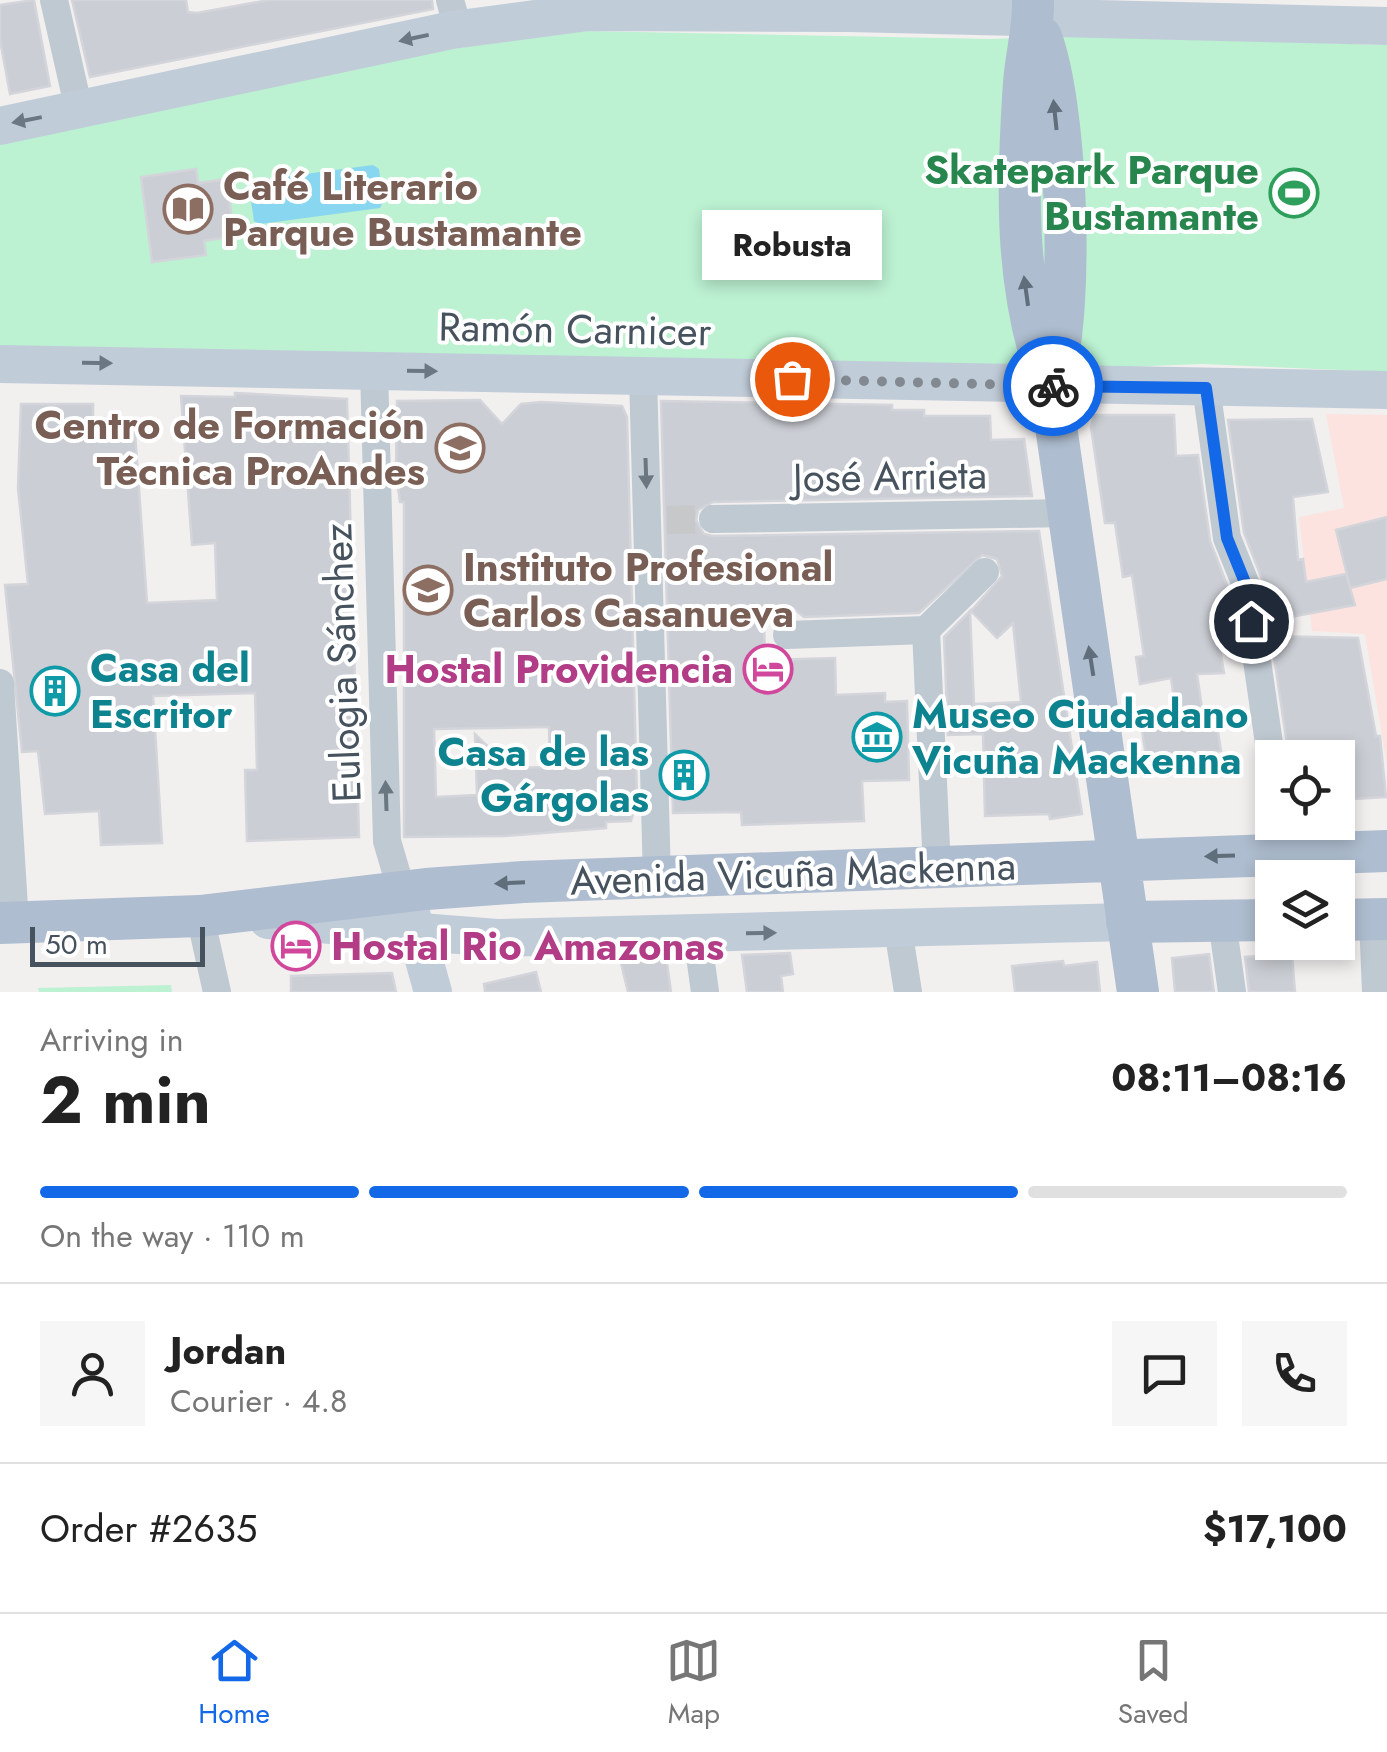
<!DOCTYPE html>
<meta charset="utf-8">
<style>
body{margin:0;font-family:Jost,sans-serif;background:#f6f6f6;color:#222;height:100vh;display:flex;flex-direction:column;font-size:38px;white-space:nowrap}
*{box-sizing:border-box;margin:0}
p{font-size:32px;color:#767676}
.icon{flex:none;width:55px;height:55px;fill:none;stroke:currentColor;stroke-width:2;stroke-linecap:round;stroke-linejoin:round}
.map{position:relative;height:992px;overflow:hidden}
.side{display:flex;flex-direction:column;background:#fff;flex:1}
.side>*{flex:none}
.fabs{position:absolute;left:1255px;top:740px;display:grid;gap:20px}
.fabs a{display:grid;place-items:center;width:100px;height:100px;border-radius:0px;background:#fff;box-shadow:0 5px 15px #0003;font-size:50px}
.scale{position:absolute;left:30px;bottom:25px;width:175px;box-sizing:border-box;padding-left:10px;border:5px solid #46525d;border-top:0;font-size:28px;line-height:35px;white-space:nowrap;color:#46525d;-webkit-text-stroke:8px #fff;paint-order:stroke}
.pin{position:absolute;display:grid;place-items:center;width:85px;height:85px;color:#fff;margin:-42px;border:5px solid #fff;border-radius:50%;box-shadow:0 2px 10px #0007}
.courier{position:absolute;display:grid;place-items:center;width:100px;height:100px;margin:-50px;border:8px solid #1368e8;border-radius:50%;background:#fff;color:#222;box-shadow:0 2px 12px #0007}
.bubble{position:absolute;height:70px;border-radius:0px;background:#fff;box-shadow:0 5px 15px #0003;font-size:32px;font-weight:700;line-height:70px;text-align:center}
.headline em{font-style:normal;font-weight:700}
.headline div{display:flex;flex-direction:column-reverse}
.headline{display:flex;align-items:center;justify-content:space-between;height:170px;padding:0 40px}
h1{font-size:65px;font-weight:700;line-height:75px}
.bar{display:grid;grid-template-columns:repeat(4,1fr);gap:15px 10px;align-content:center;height:120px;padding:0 40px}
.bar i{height:12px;border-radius:8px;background:#e0e0e0}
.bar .selected{background:#1368e8}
.bar p{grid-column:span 4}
.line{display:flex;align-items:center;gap:25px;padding:0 40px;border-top:2px solid #e0e0e0}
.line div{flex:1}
.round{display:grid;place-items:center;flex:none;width:105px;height:105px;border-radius:0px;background:#f6f6f6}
.menu{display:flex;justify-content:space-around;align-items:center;height:140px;border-top:2px solid #e0e0e0;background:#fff;font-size:28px;color:#767676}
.menu a{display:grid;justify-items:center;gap:5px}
.menu .selected{color:#1368e8}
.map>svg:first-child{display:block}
.medical{fill:#fce3df}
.green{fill:#bcf1d2}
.water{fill:#88d6ef}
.building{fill:#cbced4;stroke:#d3d5db;stroke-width:2.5;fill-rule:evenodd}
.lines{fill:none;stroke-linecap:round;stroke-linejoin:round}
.street-tunnel{stroke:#c7c8ca;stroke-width:28;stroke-dasharray:28 14;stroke-linecap:butt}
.street{stroke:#bfc9d2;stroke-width:28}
.secondary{stroke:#c1ccd9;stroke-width:38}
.primary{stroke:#aebdcf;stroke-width:42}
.oneway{fill:#6b7782}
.oneway2{fill:#606d7a}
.oneway3{fill:#6a7680}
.done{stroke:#828990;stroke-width:10;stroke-dasharray:0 18}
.route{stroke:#1368e8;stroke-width:12}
.labels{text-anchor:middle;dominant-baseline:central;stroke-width:8;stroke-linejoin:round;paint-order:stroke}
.leisure-label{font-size:40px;font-weight:bold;fill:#27864d;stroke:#fff;text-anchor:end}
.education-label{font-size:40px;font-weight:bold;fill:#785e54;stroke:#fff;text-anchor:start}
.street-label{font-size:40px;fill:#46525d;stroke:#fff}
.culture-label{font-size:40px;font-weight:bold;fill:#0d838f;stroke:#fff;text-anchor:start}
.hotel-label{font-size:40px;font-weight:bold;fill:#b23c85;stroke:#fff;text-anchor:end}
</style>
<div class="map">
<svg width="1387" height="992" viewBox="0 0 1387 992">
<rect width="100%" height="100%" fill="#f2efef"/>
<!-- medical -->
<path class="medical" d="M1326,414L1387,415V765L1365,634L1312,631L1299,517L1344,508Z"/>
<!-- green -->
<path class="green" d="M586,31L991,39L1079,36L1387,45V372L1203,364L965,373L0,352V137L413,54Z
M171,985L172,992H39L38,988Z"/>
<!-- water -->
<path class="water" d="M373,165L379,169L383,202L380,208L260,224L254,221L249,187L253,181Z"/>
<!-- building -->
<path class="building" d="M34,0L50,86L10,94L0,40V5Z
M72,0H186L188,12L197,13L269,0H432L433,9L90,77Z
M196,169L198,183L227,179L234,236L204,241L206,255L152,262L141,177Z
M235,393L347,399L351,543L343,555L352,570L359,837L247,841L245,770H257L255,693L153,696L162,843L101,845L99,811L45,814L38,751L22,752L5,585L28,584L18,488L21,404H93V418H134L147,603L217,600L215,543L192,545L181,396L235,397Z
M480,400L502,424L521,404L541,402L622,406L627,417L637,797L631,821L606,822V828L505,836L404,837V502H400L396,472L397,401ZM549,727L550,767L510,768L475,734L477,795L436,797L434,729Z
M661,401L892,405V410H924V416H990L991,440L1024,439L1032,496L713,502L698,510L696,520L704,534L713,536L1039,531L1082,814L1050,819L1049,814L985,816L983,734L948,735L944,637L970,611L974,704L1021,702L1013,623L997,638L971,611L1002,576L997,559L982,555L919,613L804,617L793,608L774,613L764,624L765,660L835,658L836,695L885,693V702L907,701L909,780L862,781L864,821L742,825L741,812L673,813Z
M1094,415H1174L1176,456L1198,455L1210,541L1229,590L1235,628L1217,631L1224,673L1197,674L1204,722L1216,720L1221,751L1147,762L1142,731L1178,725L1171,678L1140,684L1136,657L1144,656L1132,575L1123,577L1115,523H1105L1091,427Z
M1312,419L1328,492L1293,497L1298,560L1303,559L1306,582L1346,574L1350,587L1336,530L1387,517V579L1350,588L1355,605L1269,621L1262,579L1244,533L1228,420Z
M1271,636L1358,638L1376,736H1380L1386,797L1338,800V758H1289Z
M790,953L793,974L781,976L783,992H747L742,955Z
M1209,954L1214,992H1175L1172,958Z
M1292,954L1295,992H1249L1245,957Z
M666,956L671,992H628L620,959Z
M1063,961L1064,966L1097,962L1100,992H1015L1012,966Z
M536,972L541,992H485L484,984Z
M392,973L396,992H291V976Z"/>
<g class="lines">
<!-- street-tunnel -->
<path class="street-tunnel" d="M667,520L713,519"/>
<!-- street -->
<path class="street" d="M54,0L79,110
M450,0L458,29
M374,370L387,841L402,892
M643,376L657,878
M1206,387L1227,538L1246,585L1272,764
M713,519L1069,513
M926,630L937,869
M787,635L926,630L985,572
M0,683L15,923
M1281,822L1286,854
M200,916L217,992
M1373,919L1376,992
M1222,921L1232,992
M898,929L908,992
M697,934L705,992"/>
<!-- secondary -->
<path class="secondary" d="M0,126L452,30L588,12L849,13L1387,26
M0,364L1387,390
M411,913L433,992
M268,920L497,938L1127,922"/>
<!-- primary -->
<path class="primary" d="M1033,0C1034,28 1026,55 1024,83C1017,185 1014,288 1050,385L1138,992
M1041,37C1067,107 1074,301 1054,373
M1338,920L1387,919
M1127,922L1272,920
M0,923L200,916L426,889L523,882L1387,851"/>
</g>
<!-- one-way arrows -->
<defs><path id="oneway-solid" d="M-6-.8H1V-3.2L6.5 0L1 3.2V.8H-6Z" transform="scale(2.5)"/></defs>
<g class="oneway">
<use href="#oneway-solid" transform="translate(414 38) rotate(168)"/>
<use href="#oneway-solid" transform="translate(27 120) rotate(169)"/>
<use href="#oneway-solid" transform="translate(97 363) rotate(1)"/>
<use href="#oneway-solid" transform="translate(422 371) rotate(1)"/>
<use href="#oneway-solid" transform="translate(761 933) rotate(-1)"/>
</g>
<g class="oneway2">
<use href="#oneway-solid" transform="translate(1055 115) rotate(-96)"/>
<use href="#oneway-solid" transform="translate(1026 291) rotate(-98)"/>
<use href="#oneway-solid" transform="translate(1091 661) rotate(-99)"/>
<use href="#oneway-solid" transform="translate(1220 856) rotate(178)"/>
<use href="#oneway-solid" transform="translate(510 883) rotate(177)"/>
</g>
<g class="oneway3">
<use href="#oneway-solid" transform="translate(646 473) rotate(88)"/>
<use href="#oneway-solid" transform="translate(386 796) rotate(-92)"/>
</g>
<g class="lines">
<!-- done -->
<path class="done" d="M792,379L1053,386"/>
<!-- route -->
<path class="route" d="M1053,386L1206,388L1227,538L1246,585L1251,621"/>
</g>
<!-- icons -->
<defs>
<g id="stadium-ring" transform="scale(2.5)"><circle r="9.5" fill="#fff" stroke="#2e9e5b" stroke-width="1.5"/><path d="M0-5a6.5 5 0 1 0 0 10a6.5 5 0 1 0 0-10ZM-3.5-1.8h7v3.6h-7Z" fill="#2e9e5b"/></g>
<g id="library-ring" transform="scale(2.5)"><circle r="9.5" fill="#fff" stroke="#8d6e63" stroke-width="1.5"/><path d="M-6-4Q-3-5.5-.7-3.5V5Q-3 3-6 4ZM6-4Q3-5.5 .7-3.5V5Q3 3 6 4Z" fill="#8d6e63"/></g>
<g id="university-ring" transform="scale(2.5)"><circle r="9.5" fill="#fff" stroke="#8d6e63" stroke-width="1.5"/><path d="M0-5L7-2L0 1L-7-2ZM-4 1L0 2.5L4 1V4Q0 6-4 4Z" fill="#8d6e63"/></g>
<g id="hotel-ring" transform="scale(2.5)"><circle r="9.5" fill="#fff" stroke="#d1479c" stroke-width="1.5"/><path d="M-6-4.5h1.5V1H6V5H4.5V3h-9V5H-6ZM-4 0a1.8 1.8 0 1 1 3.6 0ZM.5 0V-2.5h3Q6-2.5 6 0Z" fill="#d1479c"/></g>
<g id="building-ring" transform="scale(2.5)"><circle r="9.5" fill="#fff" stroke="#0f9aa8" stroke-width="1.5"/><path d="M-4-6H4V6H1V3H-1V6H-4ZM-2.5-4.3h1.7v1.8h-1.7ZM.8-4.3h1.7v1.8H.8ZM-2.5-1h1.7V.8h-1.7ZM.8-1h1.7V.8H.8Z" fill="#0f9aa8"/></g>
<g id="museum-ring" transform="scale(2.5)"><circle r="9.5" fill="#fff" stroke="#0f9aa8" stroke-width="1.5"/><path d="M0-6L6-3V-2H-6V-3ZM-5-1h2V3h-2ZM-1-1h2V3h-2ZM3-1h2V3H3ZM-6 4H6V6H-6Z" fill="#0f9aa8"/></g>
</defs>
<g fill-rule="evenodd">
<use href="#stadium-ring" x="1294" y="193"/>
<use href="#library-ring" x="188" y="209"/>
<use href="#university-ring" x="460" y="448"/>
<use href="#university-ring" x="428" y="590"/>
<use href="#hotel-ring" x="768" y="669"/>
<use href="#building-ring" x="55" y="691"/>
<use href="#museum-ring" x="877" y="737"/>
<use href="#building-ring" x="684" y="775"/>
<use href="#hotel-ring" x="296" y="946"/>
</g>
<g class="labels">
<!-- leisure labels -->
<g class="leisure-label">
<text x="1259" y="170">Skatepark Parque<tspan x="1259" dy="46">Bustamante</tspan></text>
</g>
<!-- education labels -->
<g class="education-label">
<text x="223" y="186">Café Literario<tspan x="223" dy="46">Parque Bustamante</tspan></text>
<text x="425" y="425" text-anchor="end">Centro de Formación<tspan x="425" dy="46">Técnica ProAndes</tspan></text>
<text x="463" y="567">Instituto Profesional<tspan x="463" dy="46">Carlos Casanueva</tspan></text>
</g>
<!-- street labels -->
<g class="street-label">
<text transform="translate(575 329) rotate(1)">Ramón Carnicer</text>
<text transform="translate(890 476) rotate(-1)">José Arrieta</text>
<text transform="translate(342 663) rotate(-92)">Eulogia Sánchez</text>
<text transform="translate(793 873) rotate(-2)">Avenida Vicuña Mackenna</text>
</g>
<!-- culture labels -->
<g class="culture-label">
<text x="90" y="668">Casa del<tspan x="90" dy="46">Escritor</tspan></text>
<text x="912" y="714">Museo Ciudadano<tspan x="912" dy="46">Vicuña Mackenna</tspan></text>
<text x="649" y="752" text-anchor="end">Casa de las<tspan x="649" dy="46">Gárgolas</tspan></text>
</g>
<!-- hotel labels -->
<g class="hotel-label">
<text x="733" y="669">Hostal Providencia</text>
<text x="331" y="946" text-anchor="start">Hostal Rio Amazonas</text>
</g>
</g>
</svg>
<div class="fabs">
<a><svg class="icon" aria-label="locate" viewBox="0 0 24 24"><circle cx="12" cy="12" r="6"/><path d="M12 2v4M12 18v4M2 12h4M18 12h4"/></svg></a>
<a><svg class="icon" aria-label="layers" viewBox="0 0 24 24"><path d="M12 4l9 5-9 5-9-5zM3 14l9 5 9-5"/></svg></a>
</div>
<div class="scale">50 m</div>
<div class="pin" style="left:792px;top:379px;background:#ea580c"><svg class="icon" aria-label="bag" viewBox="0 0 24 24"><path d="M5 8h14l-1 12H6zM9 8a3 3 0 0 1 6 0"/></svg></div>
<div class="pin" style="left:1251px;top:621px;background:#1f2937"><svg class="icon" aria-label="home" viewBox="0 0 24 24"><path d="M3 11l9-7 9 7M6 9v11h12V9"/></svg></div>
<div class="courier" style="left:1053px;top:386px"><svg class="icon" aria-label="bike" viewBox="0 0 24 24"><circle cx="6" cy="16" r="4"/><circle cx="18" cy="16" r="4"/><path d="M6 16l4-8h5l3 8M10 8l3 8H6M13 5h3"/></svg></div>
<div class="bubble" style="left:702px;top:210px;width:180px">Robusta</div>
</div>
<section class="side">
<div class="headline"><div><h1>2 min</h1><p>Arriving in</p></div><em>08:11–08:16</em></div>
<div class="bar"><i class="selected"></i><i class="selected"></i><i class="selected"></i><i></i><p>On the way · 110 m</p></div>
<div class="line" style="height:180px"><a class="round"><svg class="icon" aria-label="person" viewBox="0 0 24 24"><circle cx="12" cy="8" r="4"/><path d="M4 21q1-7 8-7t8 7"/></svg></a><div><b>Jordan</b><p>Courier · 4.8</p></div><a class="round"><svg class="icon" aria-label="chat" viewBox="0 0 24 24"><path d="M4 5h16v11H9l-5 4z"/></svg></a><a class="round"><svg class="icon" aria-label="phone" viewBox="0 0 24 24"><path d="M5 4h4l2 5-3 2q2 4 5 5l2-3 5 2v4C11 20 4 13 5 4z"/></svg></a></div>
<div class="line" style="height:130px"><div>Order #2635</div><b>$17,100</b></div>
</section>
<nav class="menu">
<a class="selected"><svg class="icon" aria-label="home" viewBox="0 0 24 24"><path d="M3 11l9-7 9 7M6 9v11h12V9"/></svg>Home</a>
<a><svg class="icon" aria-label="map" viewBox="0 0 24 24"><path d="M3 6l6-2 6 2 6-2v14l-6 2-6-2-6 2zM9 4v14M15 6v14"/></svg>Map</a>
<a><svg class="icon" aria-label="saved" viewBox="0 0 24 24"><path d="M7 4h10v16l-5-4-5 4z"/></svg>Saved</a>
</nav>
